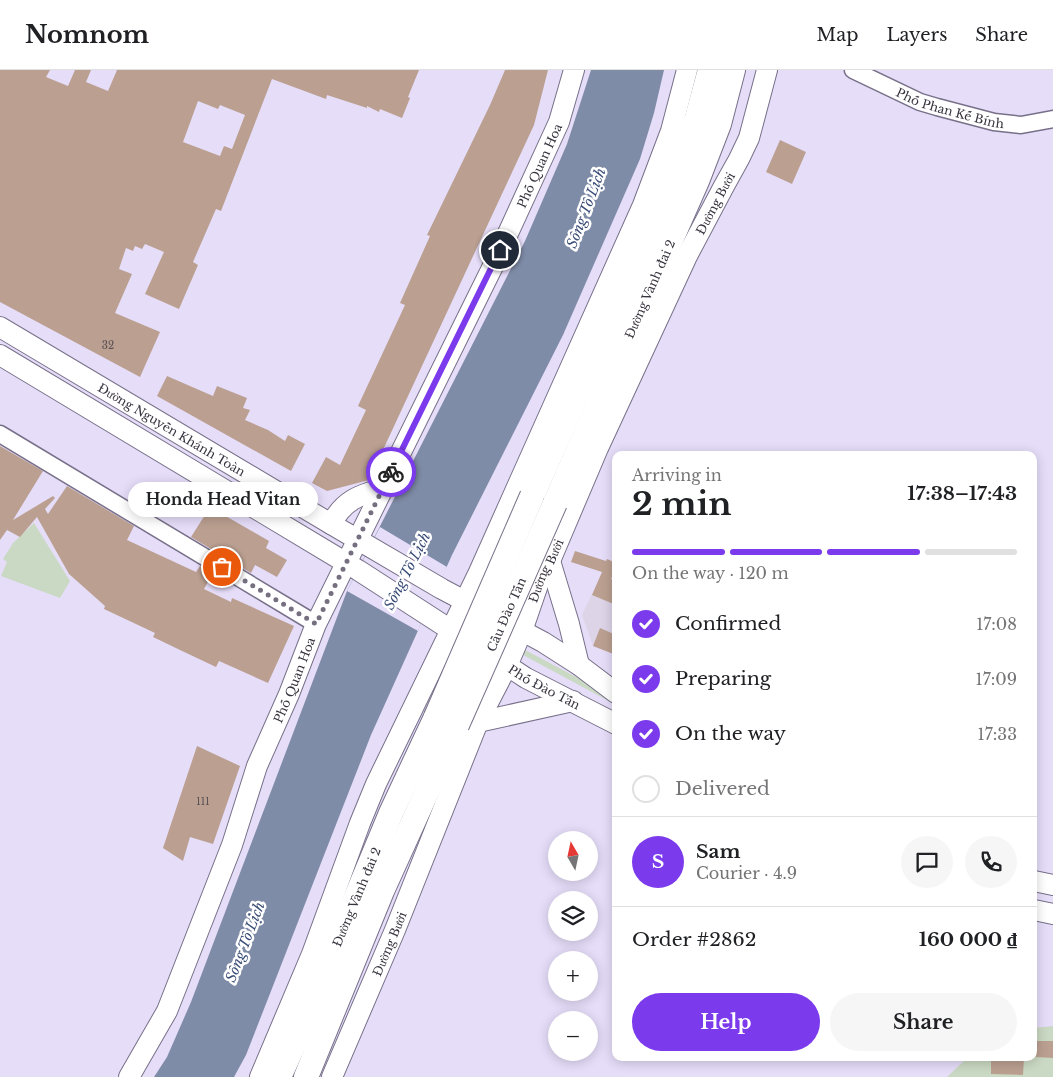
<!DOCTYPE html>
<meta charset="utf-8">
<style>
body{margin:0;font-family:"Libre Baskerville",serif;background:#f6f6f6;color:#202124;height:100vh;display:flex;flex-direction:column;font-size:19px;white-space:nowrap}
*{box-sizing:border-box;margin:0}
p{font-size:16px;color:#757577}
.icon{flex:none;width:28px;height:28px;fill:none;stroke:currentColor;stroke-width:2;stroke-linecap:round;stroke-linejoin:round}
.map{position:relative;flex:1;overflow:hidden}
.sheet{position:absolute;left:612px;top:381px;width:425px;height:610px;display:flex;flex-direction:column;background:#fff;border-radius:10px;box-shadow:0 2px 12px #0003}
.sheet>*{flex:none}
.needle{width:32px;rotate:351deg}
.fabs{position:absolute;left:548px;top:761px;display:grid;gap:10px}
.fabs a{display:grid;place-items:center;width:50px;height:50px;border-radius:50%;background:#fff;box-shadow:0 2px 12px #0003;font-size:25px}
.pin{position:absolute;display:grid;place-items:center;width:42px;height:42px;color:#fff;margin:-21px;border:2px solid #fff;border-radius:50%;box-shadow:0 1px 5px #0007}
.courier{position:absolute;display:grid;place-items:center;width:50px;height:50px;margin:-25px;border:4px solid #7c3aed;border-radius:50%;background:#fff;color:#222;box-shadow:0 1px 6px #0007}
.bubble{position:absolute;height:35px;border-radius:18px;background:#fff;box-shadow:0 2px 12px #0003;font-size:16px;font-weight:800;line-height:35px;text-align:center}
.summary em{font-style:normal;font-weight:800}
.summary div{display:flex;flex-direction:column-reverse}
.summary{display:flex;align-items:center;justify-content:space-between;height:85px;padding:0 20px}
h1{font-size:32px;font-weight:800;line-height:38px}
.bar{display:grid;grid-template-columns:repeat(4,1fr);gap:8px 5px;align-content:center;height:60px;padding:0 20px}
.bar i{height:6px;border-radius:4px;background:#e0e0e0}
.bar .selected{background:#7c3aed}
.bar p{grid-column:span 4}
.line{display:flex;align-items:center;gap:12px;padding:0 20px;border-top:1px solid #e0e0e0}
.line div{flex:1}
.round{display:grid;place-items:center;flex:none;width:52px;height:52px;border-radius:26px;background:#f6f6f6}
ol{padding:0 20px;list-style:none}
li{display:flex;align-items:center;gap:15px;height:55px}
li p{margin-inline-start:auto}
li .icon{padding:5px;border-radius:50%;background:#7c3aed;color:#fff;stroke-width:4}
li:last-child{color:#757577}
li i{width:28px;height:28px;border:2px solid #e0e0e0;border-radius:50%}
.button{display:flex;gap:10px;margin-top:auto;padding:10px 20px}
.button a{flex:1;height:58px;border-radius:30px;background:#7c3aed;color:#fff;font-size:20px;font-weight:800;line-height:58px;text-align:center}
.button a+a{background:#f6f6f6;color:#202124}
header{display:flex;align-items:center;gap:30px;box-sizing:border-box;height:70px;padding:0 25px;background:#fff;border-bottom:1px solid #e0e0e0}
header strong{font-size:24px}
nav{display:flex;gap:28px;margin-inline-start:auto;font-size:18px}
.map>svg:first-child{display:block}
.education{fill:#ded4e8}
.green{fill:#cad9c3}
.water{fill:#7f8ca7}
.pier{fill:#e6ddf9}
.building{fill:#bba091;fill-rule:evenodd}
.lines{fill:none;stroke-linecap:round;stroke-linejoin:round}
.minor-casing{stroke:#787089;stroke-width:19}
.major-casing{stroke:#787089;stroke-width:22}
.highway-casing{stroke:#787089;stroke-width:26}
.minor{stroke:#fff;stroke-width:16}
.major{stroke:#fff;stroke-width:20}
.highway{stroke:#fff;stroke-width:24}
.highway-bridge-casing{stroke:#787089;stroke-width:26;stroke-linecap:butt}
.highway-bridge{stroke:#fff;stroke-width:24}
.done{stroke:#756f80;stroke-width:5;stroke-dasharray:0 9}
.route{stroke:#7c3aed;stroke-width:6}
.labels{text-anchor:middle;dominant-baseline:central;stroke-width:5;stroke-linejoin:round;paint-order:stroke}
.number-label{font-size:10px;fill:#594f54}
.street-label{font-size:12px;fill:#38343f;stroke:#fff}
.water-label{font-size:14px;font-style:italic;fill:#3a4d77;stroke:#fff}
</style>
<header>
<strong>Nomnom</strong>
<nav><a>Map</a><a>Layers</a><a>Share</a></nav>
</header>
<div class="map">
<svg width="1053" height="1007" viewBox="0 0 1053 1007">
<rect width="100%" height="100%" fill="#e6ddf9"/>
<!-- education -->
<path class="education" d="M601,505L616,511V585L593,576L582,545Z"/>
<!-- green -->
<path class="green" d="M34,453L70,511L60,528L1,506L7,492L3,489L13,473Z
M524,580L527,581L616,628V635L525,586L523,584Z
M1053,956V1007H947L967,988H1034V958Z"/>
<!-- water -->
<path class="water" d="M591,0H664L654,43L640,89L563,265L452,485L371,665L246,985L234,1007H154L167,987L191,932L347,521L525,171L567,74Z"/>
<!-- pier -->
<path class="pier" d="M380,457L447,497L418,561L347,521Z"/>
<!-- building -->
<path class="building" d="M0,0H50L46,7L68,16L75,0H91L86,12L108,21L117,0H419L408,27L410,28L402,48L380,39L379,42L367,36V38L327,25L326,29L272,9L221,141L216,139L193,192L198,195L179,239L145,224L164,182L145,174L142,179L135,176L133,181L126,178L119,199L132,204L115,243L160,262L140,307L0,232ZM198,31L218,39L220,35L245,45L232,79L224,76L220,86L183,72Z
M505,0H548L534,55L369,410L327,421L312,413L326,387L340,395L366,340L358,336L405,235L400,233L430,166L427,165L490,35Z
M780,70L806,82L792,114L766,102Z
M167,306L213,326L217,316L247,328L243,338L250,340L245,350L268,360L285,371L288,365L305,374L291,401L157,326Z
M0,376L43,401L13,450L53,426L55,428L45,439L48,444L67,416L134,456L127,470L196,502L200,496L213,503L204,519L231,532L232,528L294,556L268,613L219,591L216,597L180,580L153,567L155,563L104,539L105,536L69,504L37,447L20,467L7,460L0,470Z
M210,437L269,471L266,478L287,490L277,507L255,495L251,503L191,467Z
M575,481L606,491L607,489L616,493V499L611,509L616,511V535L592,525L602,502L571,492Z
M600,558L616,565V585L593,576Z
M197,676L240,696L213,774L190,767L183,791L163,778Z
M1036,971H1053V988L1036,987Z
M991,988H1024L1023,1005L991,1004Z"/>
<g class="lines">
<!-- minor casing -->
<g class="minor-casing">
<g id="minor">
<path id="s1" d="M853,0L920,32L937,37L994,52L1021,55L1053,49"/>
<path d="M0,364L316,554"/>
</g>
</g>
<!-- major casing -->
<g class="major-casing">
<g id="major">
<path id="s2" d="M0,257L331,454L442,519L476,537"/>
<path d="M0,285L358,500L460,566"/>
<path d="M331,454C344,430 359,425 384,418"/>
<path d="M550,491L569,554L579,595"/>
<path d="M511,555L543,572L579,595L616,623"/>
<path id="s3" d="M497,589L526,608L616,654"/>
<path d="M478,652L573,631"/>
<path d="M1034,811L1053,815"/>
<path d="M1034,840L1053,844"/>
<path id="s4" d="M129,1007L167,941L232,775L257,696L289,624L316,554L493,196L559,52L574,0"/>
<path d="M260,1007L312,884L360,753L376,714L479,502L643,135L671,61L687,0"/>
<path id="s5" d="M332,1007L395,860L478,652L507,596L522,561L542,503L550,491L598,378L687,186L724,116L739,89L749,68L767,0"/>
</g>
</g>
<!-- highway casing -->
<g class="highway-casing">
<g id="highway">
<path d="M532,426L682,90L697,48L710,0"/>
<path id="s6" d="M555,433L697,111L719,54L733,0"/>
<path id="s7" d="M279,1007L301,959L391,743L436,647"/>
<path d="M306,1007L382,821L457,655"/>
</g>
</g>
<!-- minor -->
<use href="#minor" class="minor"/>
<!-- major -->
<use href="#major" class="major"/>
<!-- highway -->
<use href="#highway" class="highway"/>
<!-- highway-bridge casing -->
<g class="highway-bridge-casing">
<g id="highway-bridge">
<path d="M436,647L532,426"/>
<path id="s8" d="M457,655L555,433"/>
</g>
</g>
<!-- highway-bridge -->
<use href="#highway-bridge" class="highway-bridge"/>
</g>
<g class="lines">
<!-- done -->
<path class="done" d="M222,497L316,554L391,402"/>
<!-- route -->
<path class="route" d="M391,402L500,180"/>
</g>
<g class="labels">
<!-- number labels -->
<g class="number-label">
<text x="108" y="275">32</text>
<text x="203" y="731">111</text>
</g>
<!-- street labels -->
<g class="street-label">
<text stroke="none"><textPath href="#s1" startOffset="105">Phố Phan Kế Bính</textPath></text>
<text stroke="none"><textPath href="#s4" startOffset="1001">Phố Quan Hoa</textPath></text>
<text stroke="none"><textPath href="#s5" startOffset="955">Đường Bưởi</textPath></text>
<text stroke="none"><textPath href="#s6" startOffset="234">Đường Vành đai 2</textPath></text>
<text stroke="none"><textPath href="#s2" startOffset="200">Đường Nguyễn Khánh Toàn</textPath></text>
<text stroke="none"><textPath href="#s5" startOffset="550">Đường Bưởi</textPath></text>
<text stroke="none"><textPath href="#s8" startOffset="121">Cầu Đào Tấn</textPath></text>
<text stroke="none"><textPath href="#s4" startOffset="431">Phố Quan Hoa</textPath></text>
<text stroke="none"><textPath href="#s3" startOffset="55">Phố Đào Tấn</textPath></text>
<text stroke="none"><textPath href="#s7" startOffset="196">Đường Vành đai 2</textPath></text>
<text stroke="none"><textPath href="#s5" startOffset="145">Đường Bưởi</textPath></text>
</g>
<!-- water labels -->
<g class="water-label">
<text transform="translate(586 138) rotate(-69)">Sông Tô Lịch</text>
<text transform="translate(407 501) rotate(-63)">Sông Tô Lịch</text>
<text transform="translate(245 872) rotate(-69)">Sông Tô Lịch</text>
</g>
</g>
</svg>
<div class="fabs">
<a><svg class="needle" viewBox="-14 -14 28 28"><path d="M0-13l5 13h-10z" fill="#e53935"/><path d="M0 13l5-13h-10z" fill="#757577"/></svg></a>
<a><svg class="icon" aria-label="layers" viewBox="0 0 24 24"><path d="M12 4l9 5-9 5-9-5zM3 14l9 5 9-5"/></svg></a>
<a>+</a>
<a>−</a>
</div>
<div class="pin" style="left:222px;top:497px;background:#ea580c"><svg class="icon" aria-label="bag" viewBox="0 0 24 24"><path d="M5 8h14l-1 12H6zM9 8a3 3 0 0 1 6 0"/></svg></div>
<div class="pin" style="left:500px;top:180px;background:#1f2937"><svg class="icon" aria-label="home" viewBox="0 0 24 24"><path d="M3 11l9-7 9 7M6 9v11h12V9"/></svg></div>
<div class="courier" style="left:391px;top:402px"><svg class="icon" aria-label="bike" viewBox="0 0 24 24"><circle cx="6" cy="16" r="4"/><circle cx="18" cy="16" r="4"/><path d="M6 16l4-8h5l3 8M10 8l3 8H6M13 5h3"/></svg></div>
<div class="bubble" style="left:128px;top:412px;width:190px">Honda Head Vitan</div>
<section class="sheet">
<div class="summary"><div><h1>2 min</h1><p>Arriving in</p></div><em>17:38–17:43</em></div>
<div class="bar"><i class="selected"></i><i class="selected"></i><i class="selected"></i><i></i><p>On the way · 120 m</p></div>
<ol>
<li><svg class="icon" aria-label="check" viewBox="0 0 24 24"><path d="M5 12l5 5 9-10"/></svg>Confirmed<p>17:08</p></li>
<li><svg class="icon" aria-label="check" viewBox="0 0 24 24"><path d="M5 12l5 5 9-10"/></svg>Preparing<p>17:09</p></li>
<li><svg class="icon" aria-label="check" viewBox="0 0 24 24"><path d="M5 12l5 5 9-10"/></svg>On the way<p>17:33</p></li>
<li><i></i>Delivered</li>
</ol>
<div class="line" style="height:90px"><b class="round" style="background:#7c3aed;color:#fff">S</b><div><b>Sam</b><p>Courier · 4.9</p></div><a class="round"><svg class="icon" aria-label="chat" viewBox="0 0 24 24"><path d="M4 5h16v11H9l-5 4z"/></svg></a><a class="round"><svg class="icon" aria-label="phone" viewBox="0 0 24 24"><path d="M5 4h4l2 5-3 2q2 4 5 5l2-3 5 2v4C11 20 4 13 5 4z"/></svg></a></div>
<div class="line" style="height:65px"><div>Order #2862</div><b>160 000 ₫</b></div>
<div class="button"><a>Help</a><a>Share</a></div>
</section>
</div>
